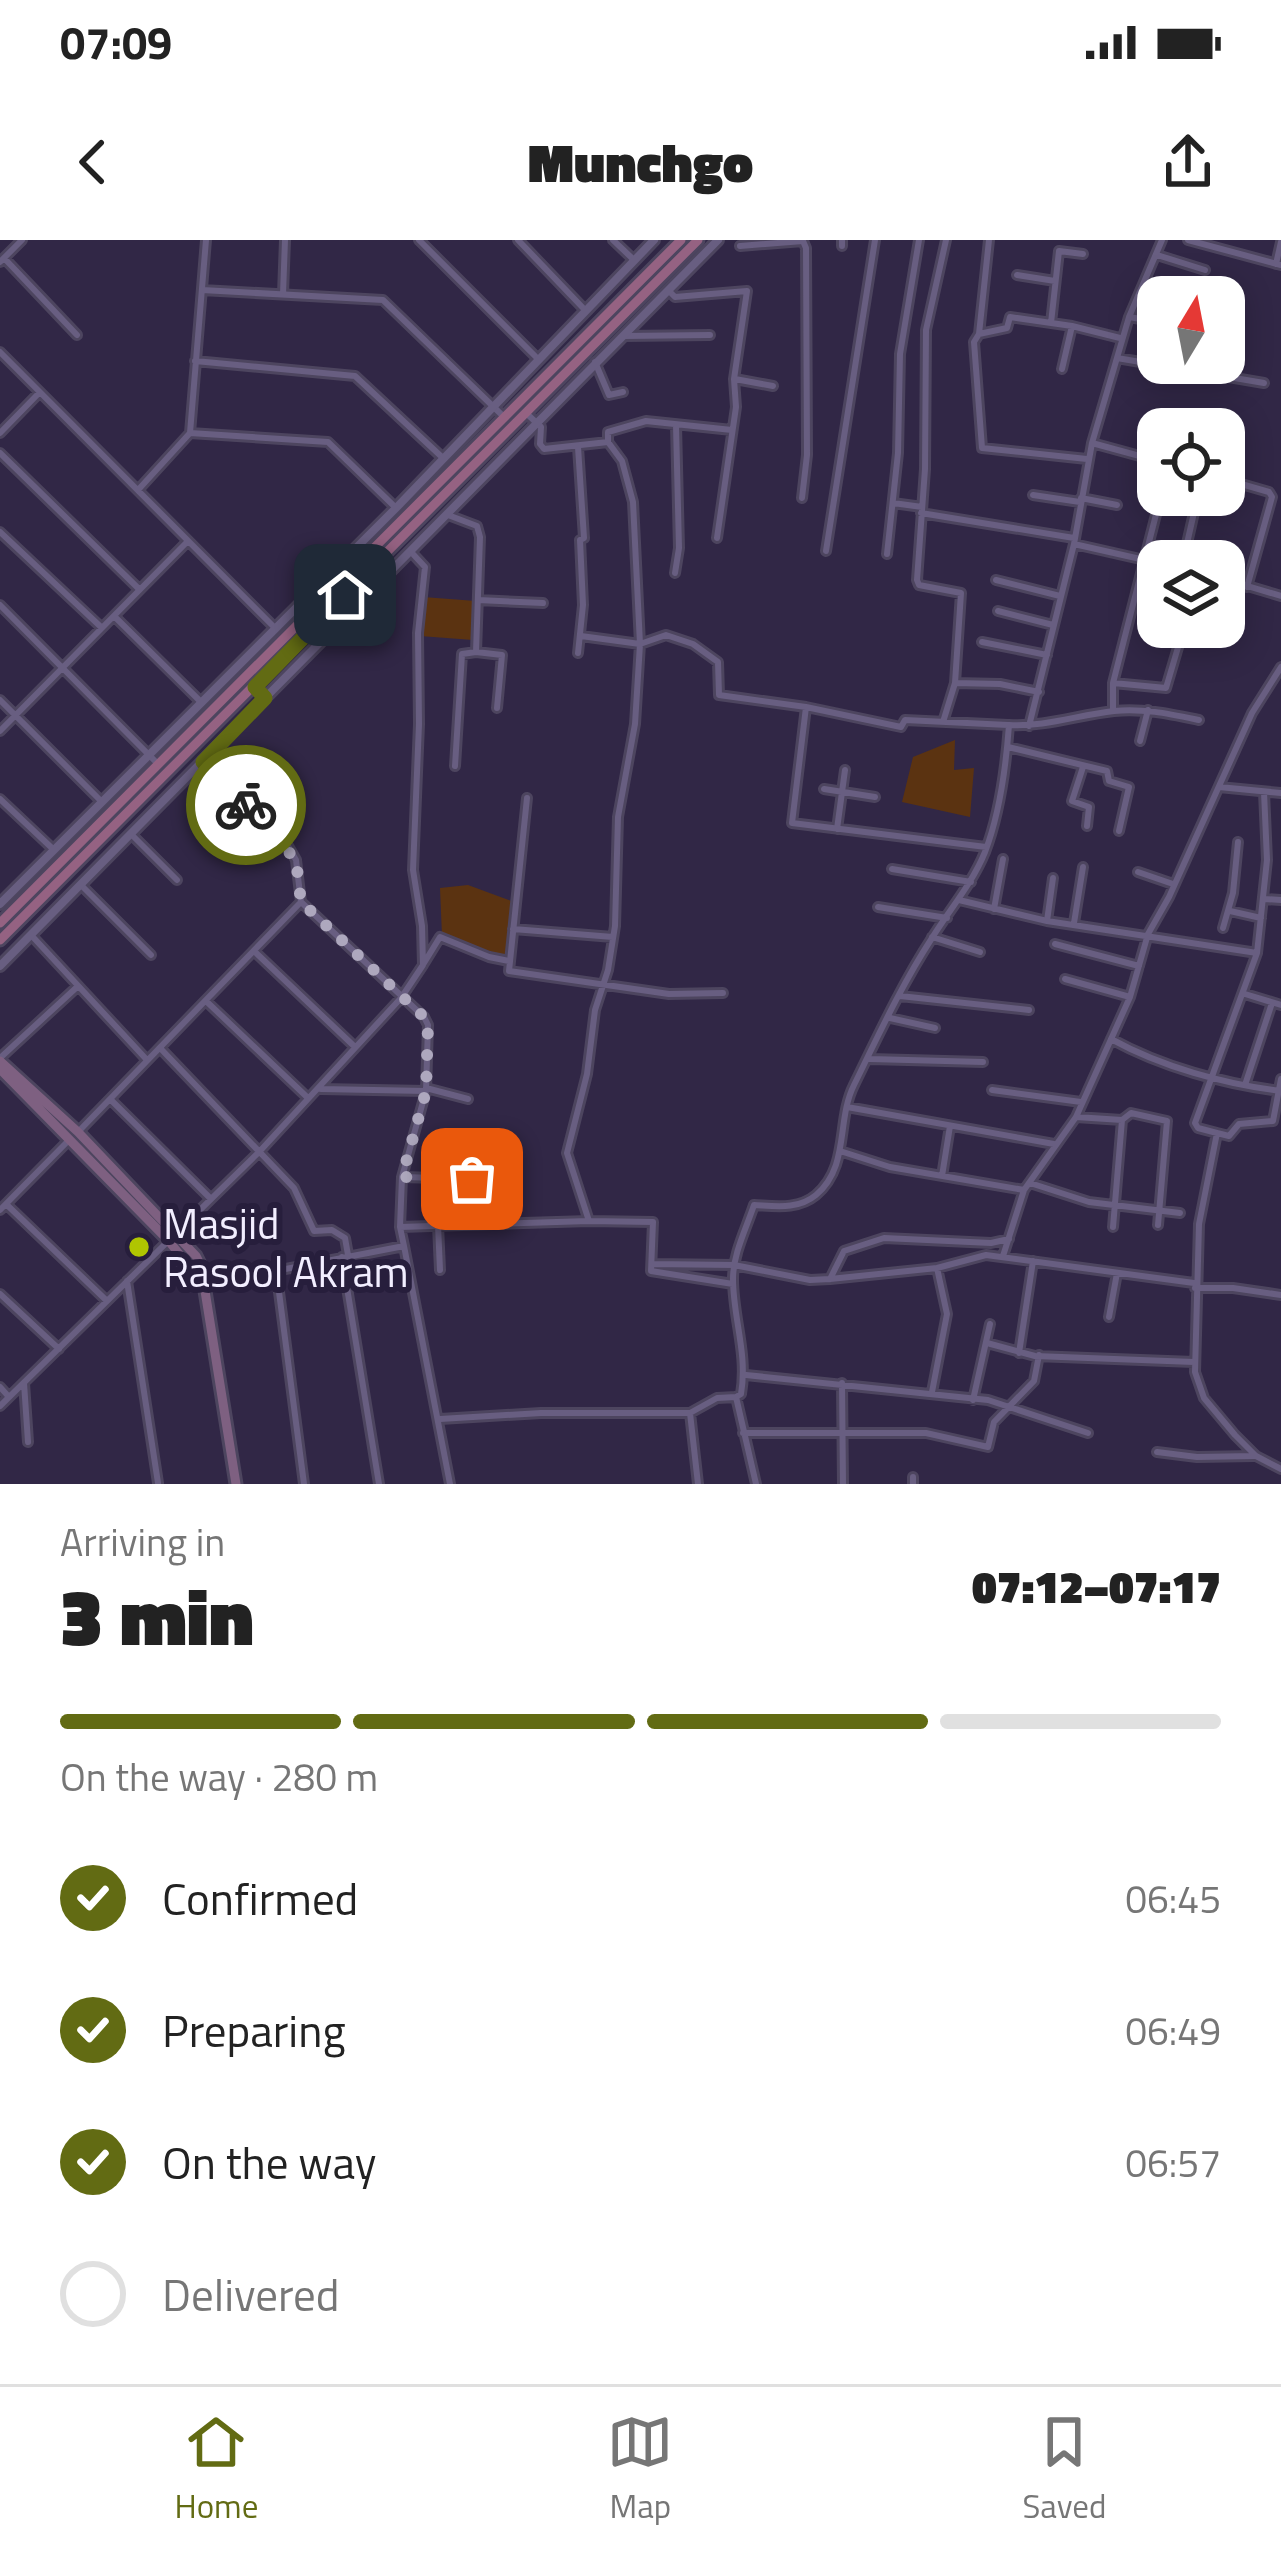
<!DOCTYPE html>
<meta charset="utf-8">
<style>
body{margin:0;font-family:"Titillium Web",sans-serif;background:#f6f6f6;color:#222;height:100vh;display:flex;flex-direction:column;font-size:45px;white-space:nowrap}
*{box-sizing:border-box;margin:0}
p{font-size:39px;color:#767676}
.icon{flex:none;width:66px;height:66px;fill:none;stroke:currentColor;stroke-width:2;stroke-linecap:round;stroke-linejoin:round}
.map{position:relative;height:1244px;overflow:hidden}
.details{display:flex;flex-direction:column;background:#fff;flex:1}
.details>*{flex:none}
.needle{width:78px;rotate:10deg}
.fabs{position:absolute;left:1137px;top:36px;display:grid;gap:24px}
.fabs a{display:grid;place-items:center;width:108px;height:108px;border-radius:24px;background:#fff;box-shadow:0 6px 30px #0003;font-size:60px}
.pin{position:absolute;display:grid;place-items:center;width:102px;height:102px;color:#fff;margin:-51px;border-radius:24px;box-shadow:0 6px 18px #0006}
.courier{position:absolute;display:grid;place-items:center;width:120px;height:120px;margin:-60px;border:9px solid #626b13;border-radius:50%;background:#fff;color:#222;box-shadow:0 3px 15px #0007}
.overview em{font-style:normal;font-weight:800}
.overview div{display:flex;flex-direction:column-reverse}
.overview{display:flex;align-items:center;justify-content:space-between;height:204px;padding:0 60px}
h1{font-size:78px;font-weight:800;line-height:90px}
.bar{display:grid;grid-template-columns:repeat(4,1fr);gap:18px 12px;align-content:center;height:144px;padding:0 60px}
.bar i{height:15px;border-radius:9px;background:#e0e0e0}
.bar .current{background:#626b13}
.bar p{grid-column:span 4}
ol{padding:0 60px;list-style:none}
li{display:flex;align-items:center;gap:36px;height:132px}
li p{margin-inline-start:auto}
li .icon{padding:12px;border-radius:50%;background:#626b13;color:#fff;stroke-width:4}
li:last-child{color:#767676}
li i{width:66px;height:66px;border:6px solid #e0e0e0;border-radius:50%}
.status{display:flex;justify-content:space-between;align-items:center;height:84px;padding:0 60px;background:#fff;direction:ltr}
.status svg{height:33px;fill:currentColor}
header{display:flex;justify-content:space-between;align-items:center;height:156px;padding:0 60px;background:#fff;font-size:54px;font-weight:800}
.tab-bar{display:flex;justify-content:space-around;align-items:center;height:168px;border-top:3px solid #e0e0e0;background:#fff;font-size:33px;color:#767676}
.tab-bar a{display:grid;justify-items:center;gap:6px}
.tab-bar .current{color:#626b13}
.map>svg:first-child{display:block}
.green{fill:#5b3311}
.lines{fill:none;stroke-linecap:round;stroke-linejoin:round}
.minor-casing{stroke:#4d455f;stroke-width:12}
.tertiary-casing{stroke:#4d455f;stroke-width:14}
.secondary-casing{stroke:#4d455f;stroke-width:15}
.primary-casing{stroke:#4d455f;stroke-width:15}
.minor{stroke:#685e81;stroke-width:6}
.tertiary{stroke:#685e81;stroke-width:8}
.secondary{stroke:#7e6081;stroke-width:9}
.primary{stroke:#956282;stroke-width:9}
.done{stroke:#aea8be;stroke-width:12;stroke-dasharray:0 21.6}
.route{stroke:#626b13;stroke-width:15}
.poi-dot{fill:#b0c501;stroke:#271e3c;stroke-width:4.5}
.labels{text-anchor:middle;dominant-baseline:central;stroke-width:12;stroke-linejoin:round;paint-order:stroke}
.poi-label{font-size:42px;fill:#f2eeff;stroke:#271e3c;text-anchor:start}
</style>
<div class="status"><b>07:09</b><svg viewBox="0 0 49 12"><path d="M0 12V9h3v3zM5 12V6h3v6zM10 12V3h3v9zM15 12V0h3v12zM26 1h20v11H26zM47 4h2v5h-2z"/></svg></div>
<header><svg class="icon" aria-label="back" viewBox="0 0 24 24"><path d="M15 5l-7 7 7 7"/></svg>Munchgo<svg class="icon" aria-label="share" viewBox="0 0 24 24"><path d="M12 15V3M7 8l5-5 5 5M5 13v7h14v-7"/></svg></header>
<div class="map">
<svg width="1281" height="1244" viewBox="0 0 1281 1244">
<rect width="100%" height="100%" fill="#312746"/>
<!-- green -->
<path class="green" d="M423,357L476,361L473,400L420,396Z
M955,500L954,530L974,528L970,577L902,562L913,517Z
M468,645L514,662L508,717L442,696L440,648Z"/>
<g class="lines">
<!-- minor casing -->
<g class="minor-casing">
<path id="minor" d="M419,0L538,119
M518,0L585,70
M613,0L634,20
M989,0L979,94L974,102L982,208L1087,219
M1188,0L1281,25
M740,6L803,1L806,8L807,215L802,258
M842,6V0
M1157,15L1205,30
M4,18L77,95
M0,22L22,0
M1276,24L1281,2
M1017,35L1055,41
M202,50L383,60L504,177
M668,50L675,57L747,51L734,139L736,167L717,298
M283,54L285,0
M1129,77L1158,82
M1051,83L1059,11L1083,14
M979,94L1007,88L1010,77L1072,86L1120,98
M1224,94L1239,97
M624,96L710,95
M0,112L274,387
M1117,118L1264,143
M195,121L355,136L444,219
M595,122L609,155L623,152
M1062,129L1072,86
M735,139L773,146
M526,173L541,187L540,204L544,209L608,202L622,221L633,262L640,404L635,484L618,577L615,686L608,730L595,770L587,834L567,913L589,981L653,982L651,1031L733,1044
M0,193L39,153
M190,193L206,0
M608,202V192L646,181L732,190
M1092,203L1158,221
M578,207L584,298L580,300L583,365L578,413
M0,213L139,349
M1224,239L1269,252L1272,257L1247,347
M138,250L190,193L328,202L396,268
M1033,255L1080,262
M1081,258L1117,265
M893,263L922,267
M921,273L1074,298
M448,275L477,286L480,297L476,412L462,414L455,526
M0,292L102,388
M1074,304L1158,323
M826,311L875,0
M887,314L898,213L900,114L919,0
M1183,321L1198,255
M675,333L679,308L676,185
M1224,339L1281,356
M996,340L1060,356
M478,360L543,363
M0,365L158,524
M998,371L1053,385
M115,377L202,463
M581,396L640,404L666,395L693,404L718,422L719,455L806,467L901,487L905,480L1008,485
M982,402L1047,415
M476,412L502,415L497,468
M955,443L1000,444L1039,452
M1113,443L1166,448L1184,387
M0,460L102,562
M806,467L792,583L986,607
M1113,471V443L1161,255
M943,482L955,443L961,353L919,345L917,340L925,229L926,90L946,0
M1029,486L1074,304L1092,203L1129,77L1162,0
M0,491L187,302
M1140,501L1148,470
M1008,507L1107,531L1109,541L1129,547L1119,591
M203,522L288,606L296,620L301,662L424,777L428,785L426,851L402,937L400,987
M1083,527L1072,561L1089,567L1087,586
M1219,547L1281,553
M824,549L875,557
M1264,552L1267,620L1257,713L1195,883L1198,888L1217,893L1199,984L1195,1132L1204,1158L1235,1195L1256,1216L1281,1229
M527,558L509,731L669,754L723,753
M0,559L54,610
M837,589L845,530
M132,595L177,640
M892,629L971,642
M1138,632L1173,644
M81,645L151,715
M1264,659L1281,660
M959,660L1047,681L1257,713
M878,667L947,678
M994,669L1003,619
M1230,671L1261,678
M1047,681L1053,638
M1074,683L1083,627
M1223,688L1233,653L1238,602
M513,689L613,697
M32,696L147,820
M932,697L980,712
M1055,704L1139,726
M254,711L355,807
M424,723L440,697L489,717L509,721
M1065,739L1130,757
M1245,754L1281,765
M900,756L1029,770
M206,761L308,858
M890,778L935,788
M1111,799C1162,827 1224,844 1281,851
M161,809L294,948L314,991L332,990L345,998L348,1015
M0,818L77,747
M870,819L983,822
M1245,845L1272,763
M426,848L468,859
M321,849L426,851
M992,850L1081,862
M110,859L210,958
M847,867L1054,904
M1076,877L1122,880L1131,873L1167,881L1158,985
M79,891L299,664
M1217,893L1229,896L1239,884L1273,881L1281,839
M840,911L890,927L1024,950
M942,936L950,886
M402,937L472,939
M1030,943L1089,962L1180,973
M6,964L107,1061
M0,970L69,900
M446,972L450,937
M438,985L440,1030
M1113,987L1122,880
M404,1006L400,987L589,981
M1003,1016L1024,950L1076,877L1130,757L1148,694L1169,657L1252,473L1281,427
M342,1017L379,1244
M652,1024L734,1025L810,1040L830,1039L937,1028L986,1015L1194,1043
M276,1029L304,1244
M830,1039L844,1011L884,998L991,1003L1009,999
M127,1041L158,1243
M203,1045L404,1006L450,1244
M1195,1048H1233L1281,1055
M0,1054L59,1109
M1109,1077L1117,1033
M987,1103L1035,1116L1194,1122
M1019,1113L1033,1021
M746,1135L988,1160L1088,1193
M24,1143L28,1202
M842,1143L843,1244
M0,1147L9,1157
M932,1152L947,1074L937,1028
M973,1160L990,1084
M0,1166L260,911L401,758L423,725L422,686L413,630L419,484L418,393L425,327L412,313
M440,1179L541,1173H690
M743,1193H926L988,1207L994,1182L1034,1141L1039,1115
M1157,1212L1197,1217L1254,1216
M698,1244L690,1173L717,1158L736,1157
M756,1244L736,1157L741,1154C748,1114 733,1078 733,1039C733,1014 746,989 754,965C775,966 798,970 816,955C850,926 836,881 854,845C878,796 902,744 932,698C950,669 972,644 985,612C1000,573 1006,526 1009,485C1045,487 1078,475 1114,471C1143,468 1170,474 1199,480
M913,1244V1237"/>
</g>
<!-- tertiary casing -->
<g class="tertiary-casing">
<path id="tertiary" d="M0,664L396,268L654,0
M0,726L718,0"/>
</g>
<!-- secondary casing -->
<g class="secondary-casing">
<path id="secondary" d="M0,821L78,892L196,1016L201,1026L236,1244
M0,829L168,1000L200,1040"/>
</g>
<!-- primary casing -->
<g class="primary-casing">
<path id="primary" d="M0,683L681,0
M0,700L698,0"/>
</g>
<!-- minor -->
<use href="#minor" class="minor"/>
<!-- tertiary -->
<use href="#tertiary" class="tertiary"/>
<!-- secondary -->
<use href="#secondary" class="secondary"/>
<!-- primary -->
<use href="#primary" class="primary"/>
</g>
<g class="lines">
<!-- done -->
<path class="done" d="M246,565L296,620L301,662L424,777L428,785L426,851L402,937L472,939"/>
<!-- route -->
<path class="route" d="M246,565L203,522L265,458L255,447L345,355"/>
</g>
<!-- markers -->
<circle class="poi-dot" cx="139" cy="1007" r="12"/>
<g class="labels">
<!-- poi labels -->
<g class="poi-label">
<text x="163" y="983">Masjid<tspan x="163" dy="48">Rasool Akram</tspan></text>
</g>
</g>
</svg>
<div class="fabs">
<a><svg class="needle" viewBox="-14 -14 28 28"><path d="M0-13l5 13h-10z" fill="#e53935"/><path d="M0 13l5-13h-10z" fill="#767676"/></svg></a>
<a><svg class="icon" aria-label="locate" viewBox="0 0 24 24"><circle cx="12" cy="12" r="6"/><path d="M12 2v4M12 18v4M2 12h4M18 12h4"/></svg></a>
<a><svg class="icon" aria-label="layers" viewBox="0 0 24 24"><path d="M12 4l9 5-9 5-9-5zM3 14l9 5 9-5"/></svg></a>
</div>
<div class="pin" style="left:472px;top:939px;background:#ea580c"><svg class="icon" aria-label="bag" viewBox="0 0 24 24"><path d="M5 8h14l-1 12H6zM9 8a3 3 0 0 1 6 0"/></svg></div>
<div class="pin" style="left:345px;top:355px;background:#1f2937"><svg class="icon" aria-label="home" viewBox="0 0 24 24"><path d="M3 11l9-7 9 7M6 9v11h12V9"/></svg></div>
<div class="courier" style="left:246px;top:565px"><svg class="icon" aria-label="bike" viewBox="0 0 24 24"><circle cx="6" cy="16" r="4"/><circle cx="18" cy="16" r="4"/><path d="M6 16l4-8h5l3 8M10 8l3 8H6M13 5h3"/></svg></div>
</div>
<section class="details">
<div class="overview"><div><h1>3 min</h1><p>Arriving in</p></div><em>07:12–07:17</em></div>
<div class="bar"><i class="current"></i><i class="current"></i><i class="current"></i><i></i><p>On the way · 280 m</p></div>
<ol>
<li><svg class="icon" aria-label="check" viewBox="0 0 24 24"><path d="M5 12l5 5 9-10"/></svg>Confirmed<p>06:45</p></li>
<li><svg class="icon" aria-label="check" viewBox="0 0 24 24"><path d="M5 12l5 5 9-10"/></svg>Preparing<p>06:49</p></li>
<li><svg class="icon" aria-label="check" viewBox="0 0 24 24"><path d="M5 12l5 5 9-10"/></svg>On the way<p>06:57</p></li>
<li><i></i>Delivered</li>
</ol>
</section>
<nav class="tab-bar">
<a class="current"><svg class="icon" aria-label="home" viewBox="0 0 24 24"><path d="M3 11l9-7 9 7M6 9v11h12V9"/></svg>Home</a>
<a><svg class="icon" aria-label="map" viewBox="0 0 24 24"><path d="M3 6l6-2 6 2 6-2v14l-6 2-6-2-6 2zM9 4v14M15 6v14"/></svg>Map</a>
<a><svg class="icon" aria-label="saved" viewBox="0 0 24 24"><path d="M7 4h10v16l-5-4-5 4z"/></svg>Saved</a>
</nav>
